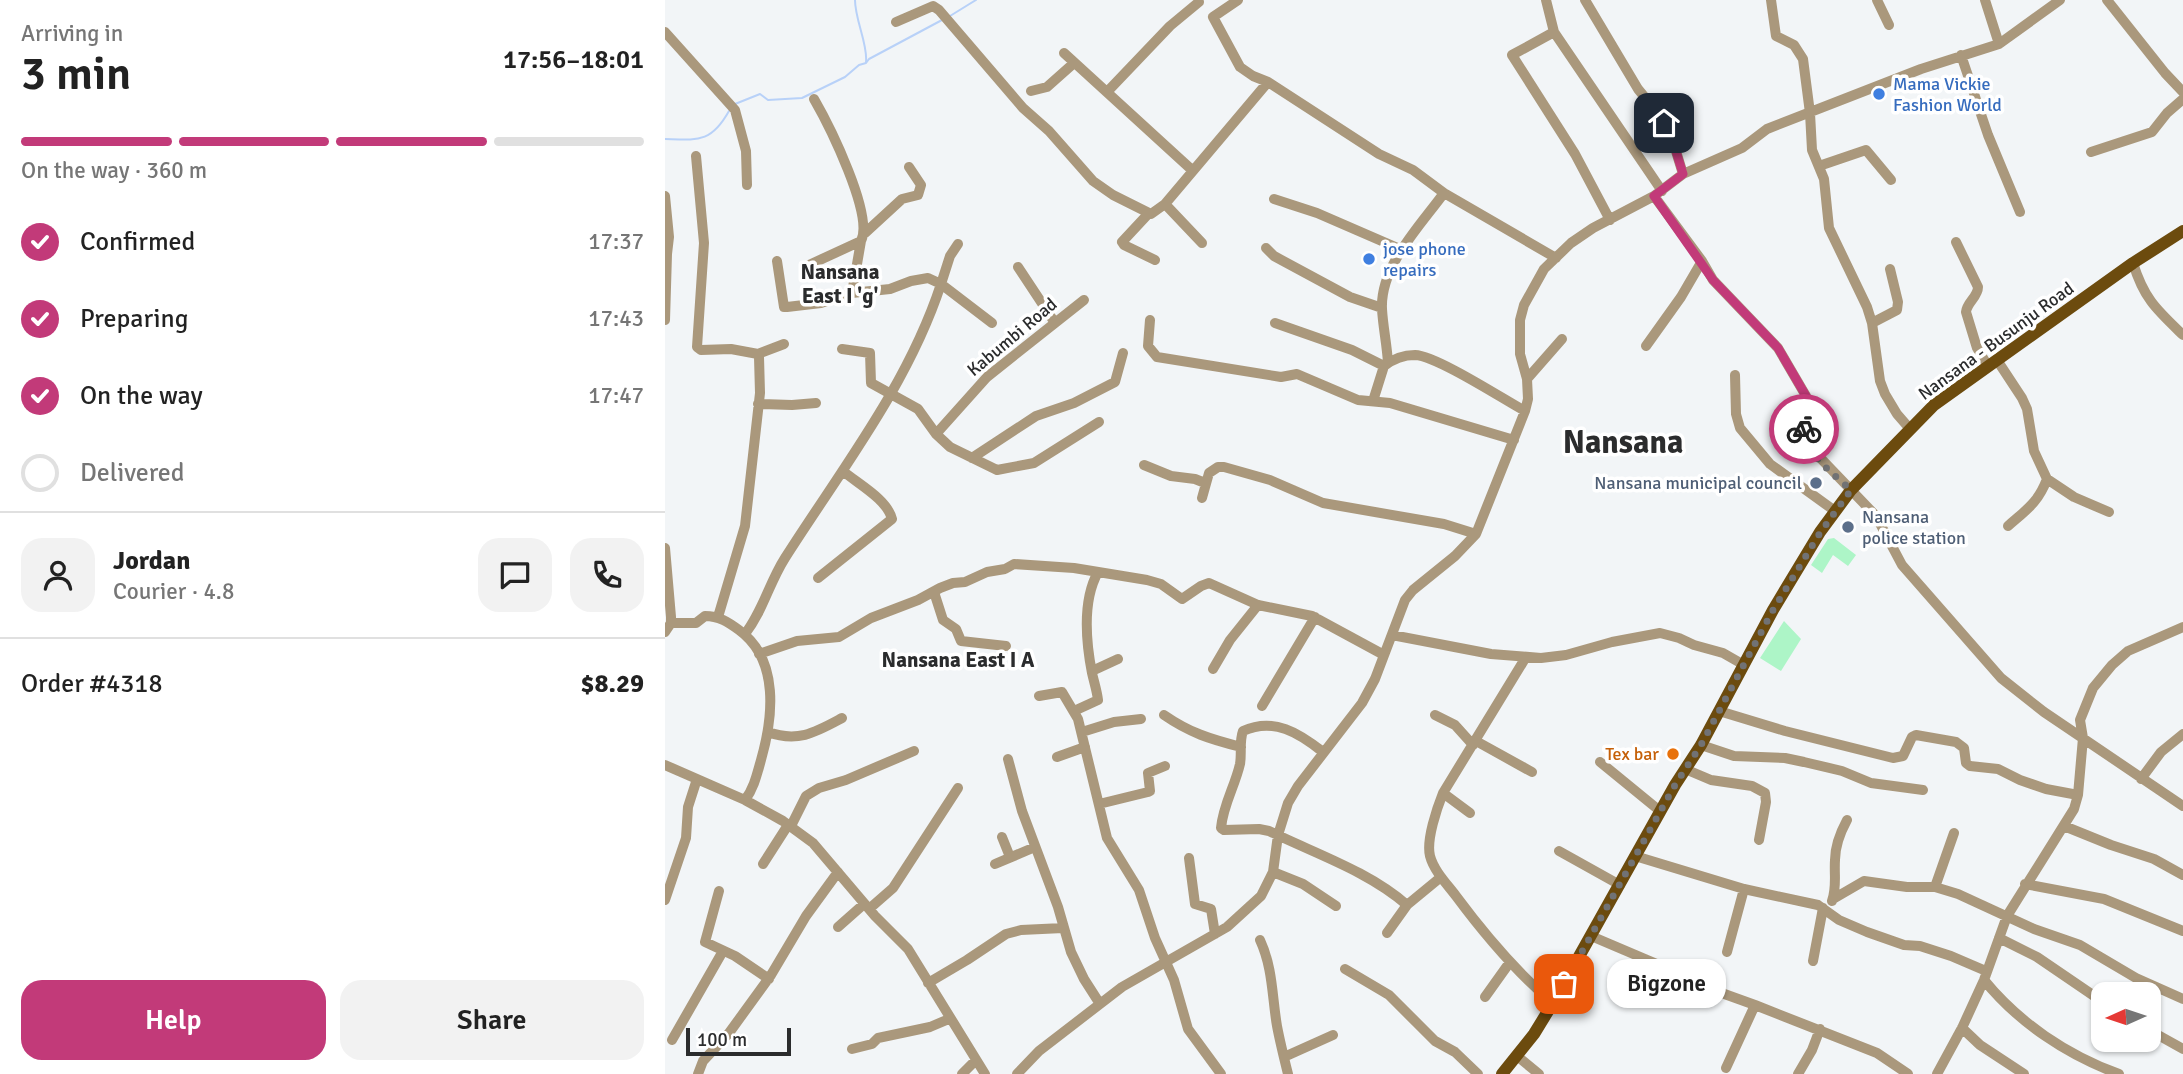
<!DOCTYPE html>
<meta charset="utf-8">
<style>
body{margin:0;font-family:Signika,sans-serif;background:#f2f2f2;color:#222;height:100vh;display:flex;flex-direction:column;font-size:26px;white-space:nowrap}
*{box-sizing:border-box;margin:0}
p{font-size:23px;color:#767676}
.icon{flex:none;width:38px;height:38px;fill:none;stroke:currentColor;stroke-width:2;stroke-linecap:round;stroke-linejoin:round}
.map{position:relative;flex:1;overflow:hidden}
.side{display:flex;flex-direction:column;background:#fff;width:665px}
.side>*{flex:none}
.needle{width:46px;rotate:267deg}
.fabs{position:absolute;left:1426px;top:982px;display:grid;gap:14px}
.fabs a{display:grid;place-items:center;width:70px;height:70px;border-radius:14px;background:#fff;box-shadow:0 2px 5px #0004;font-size:35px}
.scale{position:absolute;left:21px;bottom:18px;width:105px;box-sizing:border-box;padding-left:7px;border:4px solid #2b2c2d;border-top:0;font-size:19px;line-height:24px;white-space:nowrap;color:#2b2c2d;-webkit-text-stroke:5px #fff;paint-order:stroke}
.pin{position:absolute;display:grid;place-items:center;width:60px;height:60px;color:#fff;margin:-30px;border-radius:14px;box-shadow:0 4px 10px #0006}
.courier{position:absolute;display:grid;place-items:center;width:70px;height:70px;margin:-35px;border:5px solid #c23a79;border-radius:50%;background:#fff;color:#222;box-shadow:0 2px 9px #0007}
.bubble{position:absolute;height:49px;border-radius:21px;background:#fff;box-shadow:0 2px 5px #0004;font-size:23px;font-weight:600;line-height:49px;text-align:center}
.summary em{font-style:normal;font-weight:600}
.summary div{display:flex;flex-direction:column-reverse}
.summary{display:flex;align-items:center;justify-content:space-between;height:119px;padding:0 21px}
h1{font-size:46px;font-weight:600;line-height:52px}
.bar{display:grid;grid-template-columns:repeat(4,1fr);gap:10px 7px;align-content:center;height:84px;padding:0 21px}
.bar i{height:9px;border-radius:5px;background:#e0e0e0}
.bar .active{background:#c23a79}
.bar p{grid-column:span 4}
.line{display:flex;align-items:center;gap:18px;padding:0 21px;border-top:2px solid #e0e0e0}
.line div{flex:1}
.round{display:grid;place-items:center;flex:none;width:74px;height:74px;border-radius:21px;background:#f2f2f2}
ol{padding:0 21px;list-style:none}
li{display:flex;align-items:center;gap:21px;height:77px}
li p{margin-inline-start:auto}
li .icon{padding:7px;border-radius:50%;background:#c23a79;color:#fff;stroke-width:4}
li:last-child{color:#767676}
li i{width:38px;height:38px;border:4px solid #e0e0e0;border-radius:50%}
.action{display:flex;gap:14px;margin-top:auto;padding:14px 21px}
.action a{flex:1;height:80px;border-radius:21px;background:#c23a79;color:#fff;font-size:28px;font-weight:600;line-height:80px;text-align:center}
.action a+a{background:#f2f2f2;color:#222}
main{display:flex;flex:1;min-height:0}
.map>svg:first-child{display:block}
.green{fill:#adf5c7}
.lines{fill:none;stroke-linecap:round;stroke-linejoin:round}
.stream{stroke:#b8d1f8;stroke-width:2}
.minor{stroke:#aa987c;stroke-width:10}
.major{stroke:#6c4b0e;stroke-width:12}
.done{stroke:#717274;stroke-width:7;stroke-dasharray:0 12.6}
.route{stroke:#c23a79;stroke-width:9}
.shop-dot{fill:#3f7fe0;stroke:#fff;stroke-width:2.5}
.service-dot{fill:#5c6f8a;stroke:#fff;stroke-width:2.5}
.food-dot{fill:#e8710a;stroke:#fff;stroke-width:2.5}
.labels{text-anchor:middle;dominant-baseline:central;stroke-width:7;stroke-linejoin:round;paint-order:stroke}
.shop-label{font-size:18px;fill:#366cbe;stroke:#fff;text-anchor:start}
.street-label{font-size:18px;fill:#2b2c2d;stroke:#fff}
.service-label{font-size:18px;fill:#4e5e75;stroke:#fff;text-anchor:end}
.food-label{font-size:18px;fill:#c56008;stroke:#fff;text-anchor:end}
.quarter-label{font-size:21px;font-weight:bold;fill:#2b2c2d;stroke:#fff}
.town-label{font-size:32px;font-weight:bold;fill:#2b2c2d;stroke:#fff}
</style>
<main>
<section class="side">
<div class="summary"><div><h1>3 min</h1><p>Arriving in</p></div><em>17:56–18:01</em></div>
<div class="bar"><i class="active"></i><i class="active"></i><i class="active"></i><i></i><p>On the way · 360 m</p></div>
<ol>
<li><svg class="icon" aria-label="check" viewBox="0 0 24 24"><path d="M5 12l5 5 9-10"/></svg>Confirmed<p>17:37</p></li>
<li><svg class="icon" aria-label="check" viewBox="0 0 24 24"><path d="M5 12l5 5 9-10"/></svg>Preparing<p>17:43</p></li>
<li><svg class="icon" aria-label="check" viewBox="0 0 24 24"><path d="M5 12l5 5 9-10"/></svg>On the way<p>17:47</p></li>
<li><i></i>Delivered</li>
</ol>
<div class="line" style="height:126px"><a class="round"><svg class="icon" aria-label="person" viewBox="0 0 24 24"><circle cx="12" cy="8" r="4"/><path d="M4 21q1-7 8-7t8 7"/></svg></a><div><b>Jordan</b><p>Courier · 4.8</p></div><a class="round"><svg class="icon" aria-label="chat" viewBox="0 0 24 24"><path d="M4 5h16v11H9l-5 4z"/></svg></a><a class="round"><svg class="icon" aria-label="phone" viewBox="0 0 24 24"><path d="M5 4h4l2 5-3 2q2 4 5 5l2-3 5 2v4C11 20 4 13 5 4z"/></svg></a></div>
<div class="line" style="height:91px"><div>Order #4318</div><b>$8.29</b></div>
<div class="action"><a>Help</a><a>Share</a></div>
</section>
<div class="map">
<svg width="1518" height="1074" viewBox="0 0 1518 1074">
<rect width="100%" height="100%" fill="#f2f5f7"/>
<!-- green -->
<path class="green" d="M1169,538L1191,555L1183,566L1168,555L1157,573L1146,565L1163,539Z
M1119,621L1136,639L1116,671L1095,658Z"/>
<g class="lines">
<!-- stream -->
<path class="stream" d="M190,0C190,20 203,44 201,62
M285,16L311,0
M70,104L95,94L103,100L137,98L180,77L194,65L201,63L204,59L277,20
M0,139C33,140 46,143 64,111"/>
<!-- minor -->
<path class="minor" d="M573,0L548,17L575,67L588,76L603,82L714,154L748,170L779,193L891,258
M881,0L889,32L997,191
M920,0L973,89L991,111L1006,135L1018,174
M1106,0L1111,36L1129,45L1138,59L1145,113L1147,150L1159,179L1164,228L1202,307L1207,323L1215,381L1220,394L1232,414L1245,429
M1212,0L1224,25
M1320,0L1334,44
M1442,0L1500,73L1518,92
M231,22L268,6L274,10L358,108L384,131L428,181L448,195L486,214L500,204L603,82
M0,32L70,110L81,151L82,185
M889,32L847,55L910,154L945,220
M399,53L527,170
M1296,55L1323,135L1355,212
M366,91L382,87L409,63
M442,92L505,26L534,2
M149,99C164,125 209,215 196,241L187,293
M1426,152L1487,132L1502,113L1518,99
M31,156L39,243L32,347L36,350L66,349L93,354L94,357L95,393L80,526L53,617
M1154,166L1201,150L1226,180
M0,196L4,237L2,254L0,320
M989,196L1037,261L1048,280L1113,348L1141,396L1143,407L1139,430L1140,442L1211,516L1237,565L1336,678L1379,712L1518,806
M609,199L652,213L735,249
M500,204L537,243
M484,213L457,242L459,245L490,260
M200,233L237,199L253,195L256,185L244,167
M1291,242L1313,287C1313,297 1302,302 1301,312L1312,348L1323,366
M293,244L285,256L276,284L327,323
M601,248L609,256L685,297L717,308
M1468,263C1479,299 1492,310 1518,335
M144,265L196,241
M353,267L390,323
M485,320L483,346L492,357L616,377L632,374L693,400L725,403L849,440
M610,323L687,350L719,366
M1207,323L1232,310L1233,302L1225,269
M981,346L1016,297L1037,261
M177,349L205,353L206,383L253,409L271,434L285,447L332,470L369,463L434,422
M93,354L119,344
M1332,360L1357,398L1362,409L1369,451L1382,479C1373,503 1361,510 1343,526
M723,363C722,345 718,327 717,309C715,266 755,226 779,193
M1070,375L1071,414L1075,428L1105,464L1170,511
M862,379L897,339
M708,401L719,366C728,359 739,355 750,355C772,356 838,399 860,411
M93,404L127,405L151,403
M271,434L322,377L419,300
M307,458L371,416L409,403L450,382L458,353
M479,465L506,476L530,479L540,483
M1382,479L1409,497L1444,512
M537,498L544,473L553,467H559L605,480L658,503L779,524L811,534
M0,548L6,617V623L0,632
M153,578L227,519C222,499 193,484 178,471
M269,592L278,620L291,629L296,641L341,646
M6,623H31L40,616C54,616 63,622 74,630C115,660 108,718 96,760C92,774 89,788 80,800
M80,634C98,611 104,583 120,558C176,470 243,385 276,284L263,278L246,281L225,289L187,293L156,303L122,307H119L112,261
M727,635L826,654L876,658L901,655L947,642L995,633L1014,638L1029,645L1058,653L1079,665
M94,654L132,641L174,637L206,618L253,600L275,588L288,583L300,582L322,572L340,569L349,564L409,568L482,580L496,584L517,599L536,586L544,583L593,605L647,616L719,655
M861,657L778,793C772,808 761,840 765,856C769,871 782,884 791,896C820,935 851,972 888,1003
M548,669L565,640L593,605
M427,671L453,659
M374,696L397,692L413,719L442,838L474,890L490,938L509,980L523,1029L556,1074
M597,706L650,617
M409,711L433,700C432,691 429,682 427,673C421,642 417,601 433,572
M1054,711L1120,731L1228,758L1238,756L1247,737L1251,735L1291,742L1299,748L1301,763L1305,766L1333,769L1355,780L1381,789L1413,795
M499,715C525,733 545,739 576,747
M770,715L790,725L808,745
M103,732C133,743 151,732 177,718
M417,732L449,722L476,719
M811,741L867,772
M1036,745L1069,756L1120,758L1139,762L1177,771L1206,783L1258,790
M658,752C634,733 609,717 578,731C574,742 577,753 575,764C570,786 558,805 556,828L559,830L594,829L604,831C651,854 703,871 742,905L776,877
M392,757L420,747
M343,759L357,811L393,907L406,952L419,979L435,1004
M935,762L995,811
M0,765L80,800L118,821L148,843L210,916L243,949L320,1074
M1020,769L1046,780L1087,786L1100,793L1101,802L1094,840
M1476,779L1496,752L1518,734
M778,793L805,813
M434,804L483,792L485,791L483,773L500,766
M126,826L141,796L154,788L181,780L249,751
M1399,826L1446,845L1489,859L1518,875
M337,837L345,857
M894,851L955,885
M970,856L1079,889L1153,905L1174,920L1202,932L1239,945L1255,946L1286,956L1321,971
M524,858L530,904L546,909L550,934
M98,864L123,825
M330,864L370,847
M608,872L638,884L671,906
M1360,884L1439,899L1518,931
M1270,887L1289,833
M54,891L40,942L70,956L104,979
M1168,899L1199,881L1242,887H1270L1293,894L1369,929L1415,945L1471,978L1518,999
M0,900L21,838L23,807L32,779
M1167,901C1172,887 1169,875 1170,860C1170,846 1175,833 1182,820
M204,909L228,888L293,788
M173,927L199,904
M722,933L742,905
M926,936L1013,973L1040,987L1090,1005L1212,1053L1243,1074
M1334,938L1372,957L1438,1002
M595,940C608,968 607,997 612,1026C615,1042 619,1058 623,1074
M1062,952L1079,889
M1148,961L1158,908
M680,969L724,995L770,1041L790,1052L813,1074
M1319,980C1354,1023 1402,1055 1454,1074
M263,983L302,960L341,934L356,930L398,928
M820,997L845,962
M1297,1028L1315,1045L1359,1074
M1484,1030L1518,1049
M7,1040L58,951
M187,1049L207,1044L213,1038L265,1027L284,1019
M852,1056L874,1074
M619,1057L668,1035
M1061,1068L1090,1005
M33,1074L38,1061L64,1033L106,975L141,916L173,872
M297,1074L310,1061
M352,1074L374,1051L457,987L562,927L596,896L608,872L613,835L623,803L633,786L697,703L710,679L740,600L748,590L790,556L811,534L860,411L863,399L862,379L855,354V320L859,305L879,269L906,243L928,228L989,196L1018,174L1077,148L1102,129L1256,69L1334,44L1395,0
M1133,1074L1147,1050L1155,1029
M1272,1074L1297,1028L1319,980L1342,916L1409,809L1413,795L1418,738L1415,720L1428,688L1447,665L1463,651L1518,627"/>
<!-- major -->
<path class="major" d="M837,1074L869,1034L888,1003L1010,785L1036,745L1108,610L1155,532L1186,490L1269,405L1468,263L1518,231"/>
</g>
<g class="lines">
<!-- done -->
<path class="done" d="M899,984L1010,785L1036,745L1108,610L1155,533L1186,490C1168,473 1141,455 1139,429"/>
<!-- route -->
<path class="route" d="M999,123L1006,135L1018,174L989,196L1048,280L1113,348L1141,396L1143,407L1139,429"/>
</g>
<!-- markers -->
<g class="shop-dot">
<circle cx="1214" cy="94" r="7"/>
<circle cx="704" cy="259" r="7"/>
</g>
<g class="service-dot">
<circle cx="1151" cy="483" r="7"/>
<circle cx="1183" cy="527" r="7"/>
</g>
<circle class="food-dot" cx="1008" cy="754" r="7"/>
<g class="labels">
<!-- shop labels -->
<g class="shop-label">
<text x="1228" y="84">Mama Vickie<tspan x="1228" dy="21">Fashion World</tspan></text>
<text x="718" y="249">jose phone<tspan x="718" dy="21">repairs</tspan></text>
</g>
<!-- street labels -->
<g class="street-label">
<text transform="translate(347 337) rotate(-40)">Kabumbi Road</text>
<text transform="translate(1331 341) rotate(-36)">Nansana - Busunju Road</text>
</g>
<!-- service labels -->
<g class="service-label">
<text x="1137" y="483">Nansana municipal council</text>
<text x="1197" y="517" text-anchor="start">Nansana<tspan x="1197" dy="21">police station</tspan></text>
</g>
<!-- food labels -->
<g class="food-label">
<text x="994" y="754">Tex bar</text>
</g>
<!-- quarter labels -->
<g class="quarter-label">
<text x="175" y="272">Nansana<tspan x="175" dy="24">East I 'g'</tspan></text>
<text x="293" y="660">Nansana East I A</text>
</g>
<!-- town labels -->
<g class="town-label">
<text x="958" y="442">Nansana</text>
</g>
</g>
</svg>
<div class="fabs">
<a><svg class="needle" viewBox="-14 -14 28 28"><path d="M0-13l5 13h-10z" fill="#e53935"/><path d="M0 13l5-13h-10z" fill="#767676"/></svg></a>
</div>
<div class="scale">100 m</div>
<div class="pin" style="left:899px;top:984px;background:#ea580c"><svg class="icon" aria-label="bag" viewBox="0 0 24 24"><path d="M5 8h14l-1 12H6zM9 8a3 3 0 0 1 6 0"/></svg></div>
<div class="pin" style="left:999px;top:123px;background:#1f2937"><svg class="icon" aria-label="home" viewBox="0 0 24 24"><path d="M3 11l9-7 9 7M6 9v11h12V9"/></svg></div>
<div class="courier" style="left:1139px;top:429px"><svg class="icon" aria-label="bike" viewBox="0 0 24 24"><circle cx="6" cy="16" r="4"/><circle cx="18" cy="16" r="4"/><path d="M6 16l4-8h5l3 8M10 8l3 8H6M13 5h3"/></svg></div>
<div class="bubble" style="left:942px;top:959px;width:119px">Bigzone</div>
</div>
</main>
